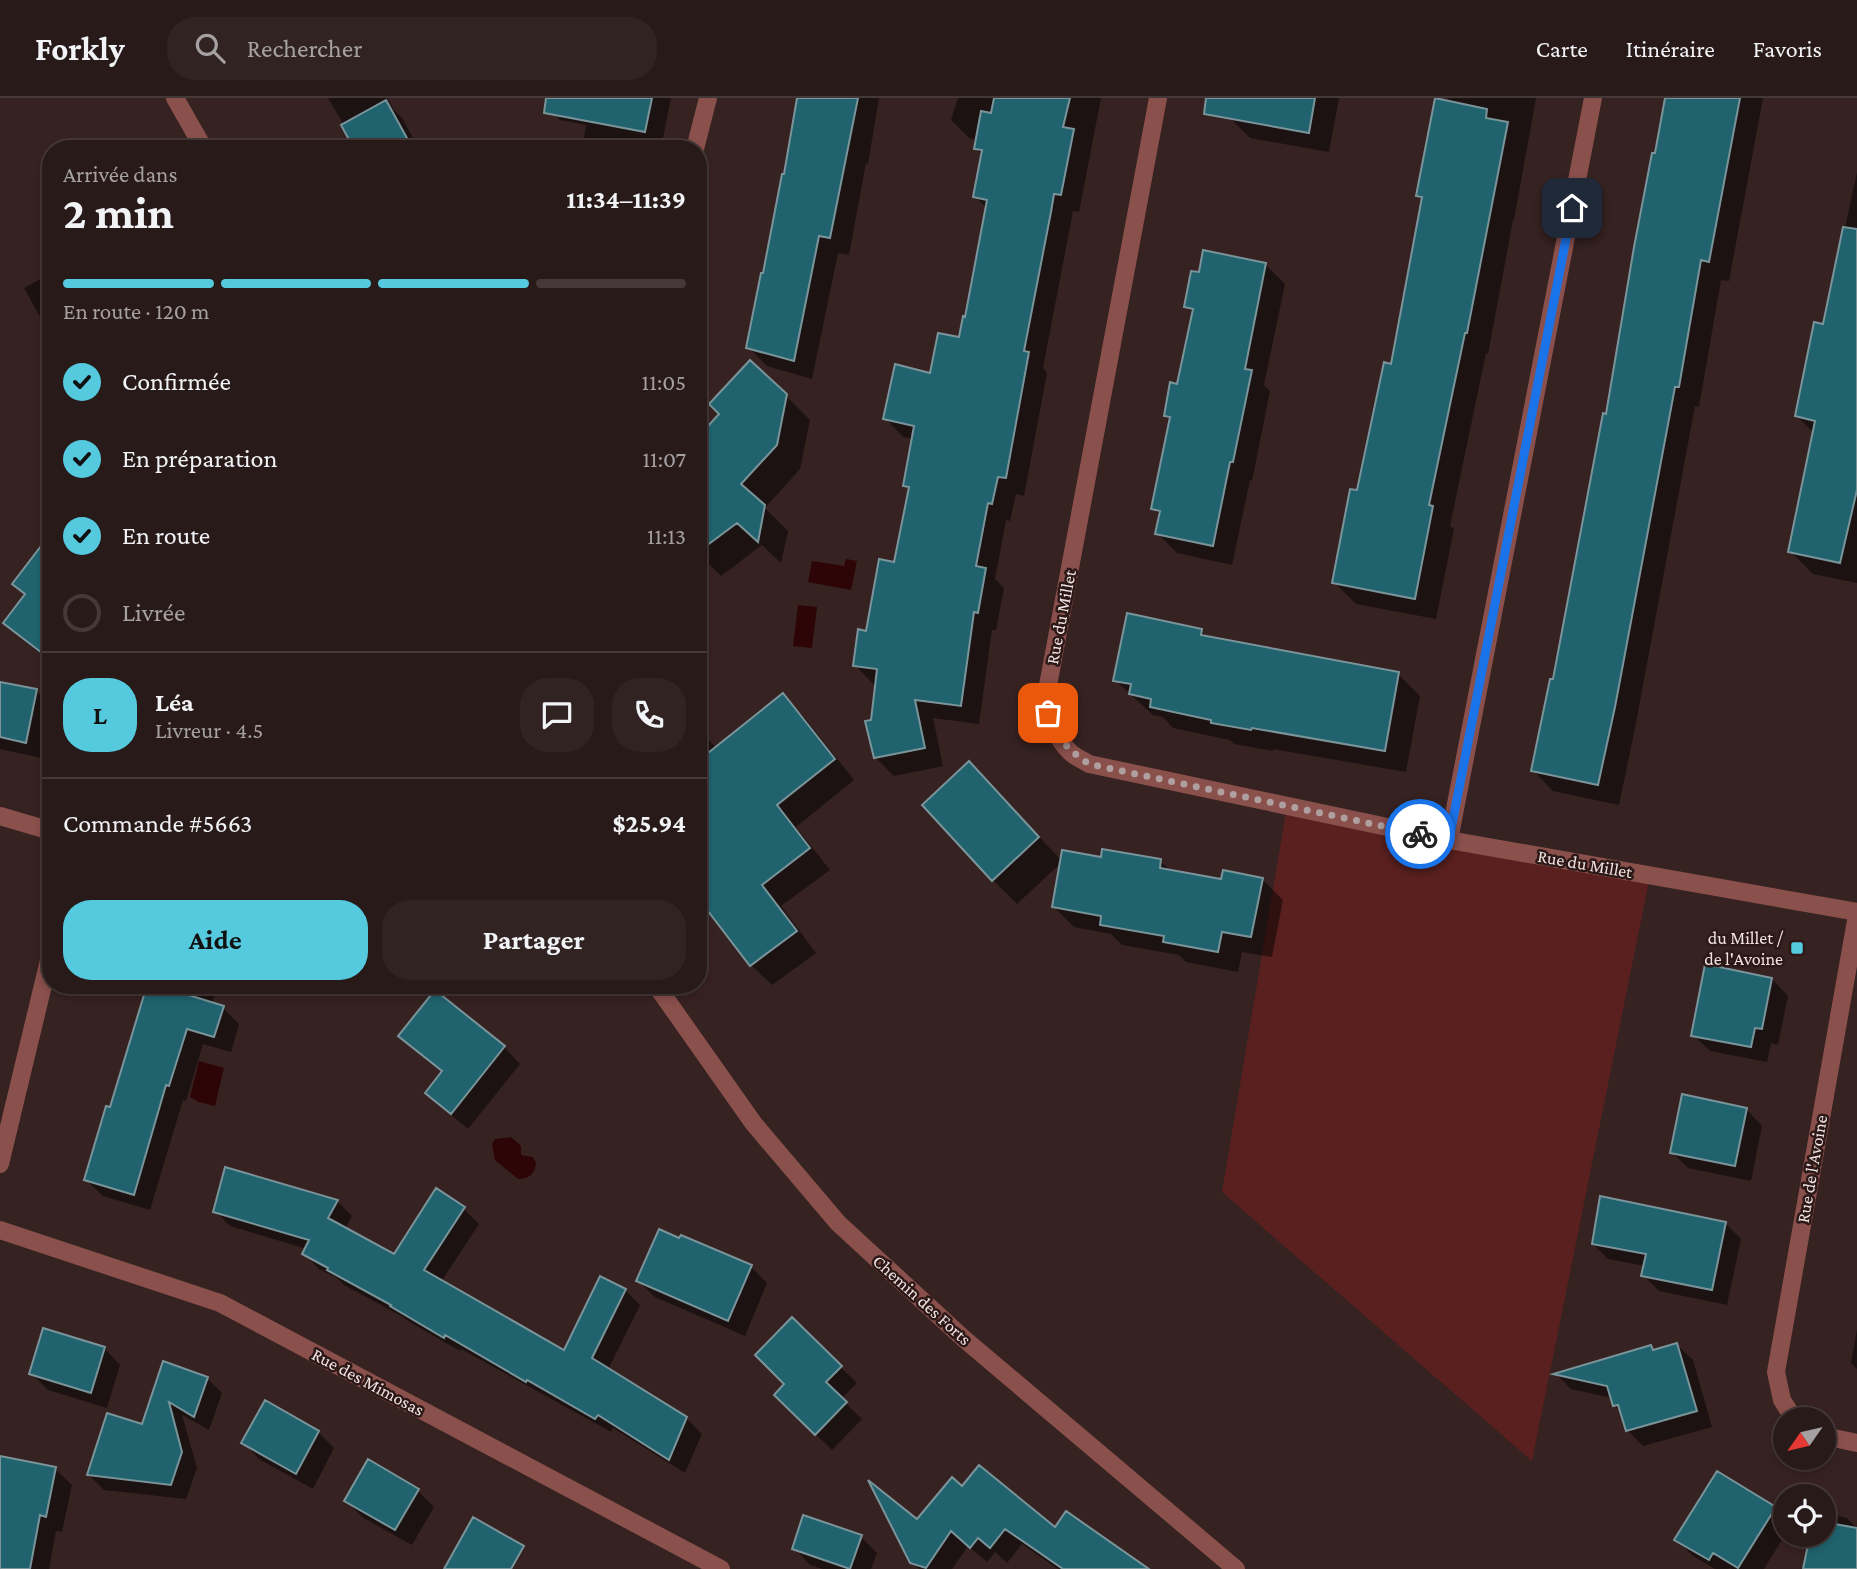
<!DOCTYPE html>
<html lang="fr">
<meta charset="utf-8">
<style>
body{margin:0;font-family:"Crimson Pro",serif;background:#302322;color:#f1f3f6;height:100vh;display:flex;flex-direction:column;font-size:26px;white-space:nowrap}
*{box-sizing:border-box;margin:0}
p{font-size:23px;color:#a5a1a2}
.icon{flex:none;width:38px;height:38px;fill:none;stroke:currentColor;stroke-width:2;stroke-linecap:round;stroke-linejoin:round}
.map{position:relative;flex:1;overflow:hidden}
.details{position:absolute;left:42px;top:42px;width:665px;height:854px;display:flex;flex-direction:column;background:#281a19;border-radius:28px;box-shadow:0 4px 10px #0003,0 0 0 2px #443838}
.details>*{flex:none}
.needle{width:46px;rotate:236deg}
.buttons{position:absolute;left:1773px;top:1309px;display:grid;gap:14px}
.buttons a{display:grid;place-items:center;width:63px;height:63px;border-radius:50%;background:#281a19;box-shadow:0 4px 10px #0003,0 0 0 2px #443838;font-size:35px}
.pin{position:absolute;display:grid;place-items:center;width:60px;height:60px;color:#fff;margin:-30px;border-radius:14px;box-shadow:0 4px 10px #0006}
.courier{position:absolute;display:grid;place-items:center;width:70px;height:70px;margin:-35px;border:5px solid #1a73e8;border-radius:50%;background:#fff;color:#222;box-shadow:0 2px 9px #0007}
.overview em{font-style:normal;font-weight:700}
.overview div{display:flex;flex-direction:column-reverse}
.overview{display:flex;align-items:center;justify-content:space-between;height:119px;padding:0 21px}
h1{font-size:46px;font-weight:700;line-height:52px}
.bar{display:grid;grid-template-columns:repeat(4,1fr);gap:10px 7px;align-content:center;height:84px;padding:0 21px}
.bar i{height:9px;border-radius:5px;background:#443838}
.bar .current{background:#55cadf}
.bar p{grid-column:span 4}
.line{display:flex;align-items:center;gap:18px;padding:0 21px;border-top:2px solid #443838}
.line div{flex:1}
.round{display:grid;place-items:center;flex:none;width:74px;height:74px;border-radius:28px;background:#302322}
ol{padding:0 21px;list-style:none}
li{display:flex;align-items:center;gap:21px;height:77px}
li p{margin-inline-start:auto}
li .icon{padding:7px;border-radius:50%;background:#55cadf;color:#111;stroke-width:4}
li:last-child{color:#a5a1a2}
li i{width:38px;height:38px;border:4px solid #443838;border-radius:50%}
.cta{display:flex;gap:14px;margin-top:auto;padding:14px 21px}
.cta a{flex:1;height:80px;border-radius:28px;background:#55cadf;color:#111;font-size:28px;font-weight:700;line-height:80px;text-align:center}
.cta a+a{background:#302322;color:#f1f3f6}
header{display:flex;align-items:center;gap:42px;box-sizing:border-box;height:98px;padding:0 35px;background:#281a19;border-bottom:2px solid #443838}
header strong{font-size:33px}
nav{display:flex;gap:38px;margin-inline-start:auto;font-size:24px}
.search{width:490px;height:63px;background:#302322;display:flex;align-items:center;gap:18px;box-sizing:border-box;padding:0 24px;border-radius:28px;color:#a5a1a2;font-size:26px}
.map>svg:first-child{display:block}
.green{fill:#59201f}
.water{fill:#2e0506}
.shadow{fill:#0007}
.building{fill:#20636f;stroke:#7a949a;stroke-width:2}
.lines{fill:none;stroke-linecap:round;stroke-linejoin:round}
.minor{stroke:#8a504c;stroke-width:18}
.tertiary{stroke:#8a504c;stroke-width:18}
.done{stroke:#af9f9e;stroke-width:7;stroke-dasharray:0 12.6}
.route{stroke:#1a73e8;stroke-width:9}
.poi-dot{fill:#55cadf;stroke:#2c1917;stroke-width:2.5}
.labels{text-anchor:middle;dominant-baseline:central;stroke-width:5;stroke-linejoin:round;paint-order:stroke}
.street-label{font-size:18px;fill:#f0e2e1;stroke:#2c1917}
.poi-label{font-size:18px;fill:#f0e2e1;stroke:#2c1917;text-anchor:end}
</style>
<header>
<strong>Forkly</strong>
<div class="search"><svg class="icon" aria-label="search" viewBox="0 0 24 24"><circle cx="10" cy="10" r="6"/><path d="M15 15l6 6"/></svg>Rechercher</div>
<nav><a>Carte</a><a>Itinéraire</a><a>Favoris</a></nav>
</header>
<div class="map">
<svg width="1857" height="1471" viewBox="0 0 1857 1471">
<rect width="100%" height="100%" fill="#362221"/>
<!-- green -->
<path class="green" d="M1287,708L1650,778L1532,1363L1222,1094Z"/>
<!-- water -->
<path class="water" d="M846,461L857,463L851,492L808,484L812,463L844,468Z
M798,507L817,509L812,550L793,548Z
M199,963L224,970L215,1008L199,1004L190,999Z
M511,1039L521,1048V1057L533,1059L536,1065C535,1076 529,1081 518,1081L495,1062L492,1046L495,1041Z"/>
<!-- shadow -->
<path class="shadow" d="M328,0H387L394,12L402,20L419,51H355L344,27Z
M545,0H671L661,50L582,51L586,27L560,22L544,5Z
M799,0H879L868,66L866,65L849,157L838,155L812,281L767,268L748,249L785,78Z
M958,0H1101L1079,114L1073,113L1069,134L1043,270L1047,275L1024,398L1016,396L1010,423L1006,422L995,481L1004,490L996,532H992L979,626L933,620L943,668L894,678L875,659L873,623L877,587L873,586L855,567L896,466L910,392L905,387L913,341L903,339L885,320L931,277L961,241L966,221L987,110L975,99L983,58L975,50L977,42L969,40L951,22Z
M1232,0H1339L1329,54L1250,40L1229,19Z
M1448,0H1536L1514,122H1513L1488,256L1486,255L1450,428L1454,431L1436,521L1356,506L1334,484L1393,268L1423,103L1418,97Z
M1667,0H1763L1729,183L1721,182L1699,309L1695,308L1635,630L1619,707L1553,693L1533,672L1554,583L1607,318Z
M1857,74V485L1813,476L1790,453L1814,335L1797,318L1824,228Z
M1265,166L1285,186L1264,287L1270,293L1252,383L1250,382L1232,467L1177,455L1157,435L1161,419L1153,410L1171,323L1165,318L1179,288L1193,216L1186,208Z
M51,175V238L24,190Z
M786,298L810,322L800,371L765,410L788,433L781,465L762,447L721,478L701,458L698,459V341Z
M51,465V564L21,541L5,525L26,498L14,486Z
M1201,533L1208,540L1398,576L1420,598L1406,674L1273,651V653L1234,646L1230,642L1173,630L1163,619L1153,617L1115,582Z
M0,586L36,593L51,608L42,660L0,651Z
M783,598L804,619L854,682L796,729L830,772L781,808L816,855L772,887L751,867L698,760V644L705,639L717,650Z
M993,690L1062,763L1102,761L1160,763L1172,774L1223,783L1262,781L1283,802L1272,859L1242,854L1238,874L1186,864L1179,857L1122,847L1111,836L1074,829L1054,809L1061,765L1017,806L993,782Z
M1772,881L1788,898L1778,947L1771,945L1767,964L1710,953L1693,937Z
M149,887H217L212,906L223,910L239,926L231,954L203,946L186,1003L183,1002L150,1112L103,1098L86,1082L111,1011Z
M401,938L504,949L520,966L468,1031L444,1011L427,995L443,975L417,954Z
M1746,1011L1762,1028L1751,1083L1688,1070L1672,1054Z
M337,1103L352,1118L345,1131L395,1158L464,1111L479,1126L441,1184L565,1254L625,1192L640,1207L608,1272L686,1320L702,1336L685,1375L613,1330L611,1334L461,1251L460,1253L408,1223L403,1219L344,1187L337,1180L319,1171L304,1156L307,1151L230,1128L215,1113Z
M1725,1125L1741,1141L1727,1207L1659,1193L1643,1177L1645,1168L1608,1161L1592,1145Z
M751,1169L767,1185L745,1238L655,1199L638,1183Z
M792,1222L857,1285L841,1301L862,1321L832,1352L776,1297L786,1286Z
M1857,1231V1271L1851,1265Z
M1677,1247L1693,1262L1712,1329L1643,1348L1627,1332L1622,1315L1614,1307L1612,1300L1571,1291L1556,1276L1650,1249L1655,1253Z
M104,1250L120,1267L107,1310L48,1292L31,1275Z
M164,1265L207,1280L222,1295L209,1332L182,1317L197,1370L186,1401L104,1392L89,1377L143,1328Z
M318,1334L334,1350L313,1391L259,1361L243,1344Z
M55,1371L72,1387L62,1434L56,1433L49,1471H0V1373Z
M962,1391L1055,1431L1141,1471H1058L1022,1446L1007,1465L995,1454L987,1464L968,1448L952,1471H919L911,1464L917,1423Z
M417,1392L434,1409L412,1447L362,1419L346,1402Z
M1775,1411L1785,1421V1437L1764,1471H1732L1729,1470V1471H1715L1693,1458L1677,1442Z
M1824,1415L1847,1420L1857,1430V1471H1805L1812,1437H1824Z
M861,1439L877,1455L871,1471H823L810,1467L794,1450Z"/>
<!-- building -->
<path class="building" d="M546,0H652L645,34L544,15Z
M797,0H858L830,140L819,138L794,263L746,250L761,175H763L782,76H784Z
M994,0H1070L1063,29L1074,31L1061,97L1054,96L1051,114L1024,253L1029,254L1006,380L998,379L992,406L988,405L976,468L986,470L978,515L974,514L961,608L915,602L925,650L874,660L865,623L871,622L877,571L853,568L858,531L866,533L879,461L894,464L909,389L903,388L914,328L883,321L895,266L930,275L938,235L959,239L963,218L965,219L987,102L973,99L982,52L974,51L981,13L991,15Z
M1206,0H1315L1309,35L1204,16Z
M1435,0L1487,11L1486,20L1508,24L1467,235H1465L1429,407L1433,408L1415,501L1332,485L1350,391L1357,392L1384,264L1391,266L1422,99L1416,98Z
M1665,0H1740L1709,164L1701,162L1679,289H1675L1615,609L1598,687L1531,673L1550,581H1553L1603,315L1606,316L1634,149L1652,55H1655Z
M386,2L413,51H354L341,27Z
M1843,129L1857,131V392L1840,465L1788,454L1815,323L1795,318L1814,224L1823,226Z
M1203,152L1266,165L1245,271L1252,272L1233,364H1230L1213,448L1155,436L1160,413L1151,411L1170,319L1164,318L1170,284L1177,286L1193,211L1184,209L1191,173L1199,174Z
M750,262L787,296L777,347L741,386L765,407L758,444L737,425L698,454V339L719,316L709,306Z
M51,435V562L3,525L25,496L12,486Z
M1127,515L1202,531L1201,537L1399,574L1385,653L1252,630L1251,632L1211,625V622L1150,609L1151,601L1129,596L1131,586L1113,583Z
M0,584L37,591L26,645L0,639Z
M783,595L835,661L777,707L810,750L762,787L797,833L750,868L698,800V663Z
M969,663L1039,739L992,783L922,707Z
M1102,751L1161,761L1160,770L1221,781L1223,772L1263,780L1251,839L1222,834L1218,854L1163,844L1164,838L1100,827L1101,818L1052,809L1062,752L1101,759Z
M1705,866L1772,880L1762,931L1755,930L1751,949L1691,938Z
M147,887H156L224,908L214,939L187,931L169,988L166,987L134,1097L84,1082L106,1008L110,1009Z
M435,892L505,948L451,1016L425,995L442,973L398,938Z
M1682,996L1747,1010L1735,1068L1670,1055Z
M225,1069L338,1102L328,1120L394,1156L436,1090L465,1109L424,1172L564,1252L600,1178L626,1191L592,1260L687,1319L669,1362L598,1317L595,1321L527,1282L526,1284L445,1237L444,1240L390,1208L391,1207L327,1172L328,1170L302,1156L309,1142L213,1114Z
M1600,1098L1726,1124L1712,1192L1641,1178L1646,1156L1592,1146Z
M659,1131L679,1140L681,1137L752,1167L728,1223L636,1183Z
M792,1219L842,1268L826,1284L847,1304L815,1337L774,1297L784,1286L755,1257Z
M43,1230L105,1249L91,1295L29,1276Z
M1677,1245L1697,1313L1626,1333L1618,1307L1613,1308L1607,1288L1553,1276L1651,1247L1653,1252Z
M163,1263L208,1279L194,1319L169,1304L182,1354L171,1387L87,1377L107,1315L142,1326Z
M265,1302L319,1333L296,1376L241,1345Z
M0,1358L56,1369L46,1419L40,1417L30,1471H0Z
M368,1361L419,1391L395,1432L344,1403Z
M979,1367L1055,1429L1066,1413L1149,1471H1063L1005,1431L990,1450L978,1440L970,1450L951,1433L926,1470L910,1465L868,1382L917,1421L952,1379L962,1388Z
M1717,1373L1776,1409L1738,1470L1713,1455L1709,1462L1674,1442Z
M803,1417L862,1437L850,1471L792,1451Z
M473,1419L524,1448L511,1471H444Z
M1824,1424L1857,1430V1471H1803L1810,1437H1820L1824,1439Z"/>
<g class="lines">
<!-- minor -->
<path class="minor" d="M1158,0L1046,598C1048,619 1055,639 1070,654C1075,659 1083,662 1089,666L1449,742L1857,814
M695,51L708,0
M0,718L51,733
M1449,742L1593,0
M0,1132L220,1205L721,1471
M1794,1321L1782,1302L1776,1274L1857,817
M1824,1338L1857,1345"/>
<!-- tertiary -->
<path class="tertiary" d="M175,0L204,51
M656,887L754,1026L838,1125L963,1240L1236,1471
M0,1066L51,854"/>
</g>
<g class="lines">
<!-- done -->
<path class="done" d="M1048,615C1058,641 1067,651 1089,666L1420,736"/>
<!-- route -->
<path class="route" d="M1420,736L1449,742L1572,110"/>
</g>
<!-- markers -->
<rect class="poi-dot" x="1790" y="843" width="14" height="14" rx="3.5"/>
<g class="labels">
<!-- street labels -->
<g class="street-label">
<text transform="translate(1061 519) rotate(-79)">Rue du Millet</text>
<text transform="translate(1585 766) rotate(10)">Rue du Millet</text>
<text transform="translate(1812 1071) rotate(-80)">Rue de l'Avoine</text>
<text transform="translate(922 1202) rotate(42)">Chemin des Forts</text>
<text transform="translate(368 1284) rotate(28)">Rue des Mimosas</text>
</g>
<!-- poi labels -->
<g class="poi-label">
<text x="1783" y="840">du Millet /<tspan x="1783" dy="21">de l'Avoine</tspan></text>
</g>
</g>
</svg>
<div class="buttons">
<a><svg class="needle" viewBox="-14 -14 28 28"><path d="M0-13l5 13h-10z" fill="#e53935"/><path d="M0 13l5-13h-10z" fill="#a5a1a2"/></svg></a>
<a><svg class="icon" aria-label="locate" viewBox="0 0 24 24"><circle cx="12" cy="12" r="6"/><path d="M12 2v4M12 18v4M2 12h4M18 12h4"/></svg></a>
</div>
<div class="pin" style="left:1048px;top:615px;background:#ea580c"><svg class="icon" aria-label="bag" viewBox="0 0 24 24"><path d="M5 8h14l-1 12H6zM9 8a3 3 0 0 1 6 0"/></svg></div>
<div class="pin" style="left:1572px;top:110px;background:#1f2937"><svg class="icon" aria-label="home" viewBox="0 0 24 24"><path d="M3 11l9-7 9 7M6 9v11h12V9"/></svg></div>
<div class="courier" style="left:1420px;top:736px"><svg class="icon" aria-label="bike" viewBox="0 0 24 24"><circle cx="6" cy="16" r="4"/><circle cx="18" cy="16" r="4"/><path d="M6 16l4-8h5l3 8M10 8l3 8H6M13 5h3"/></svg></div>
<section class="details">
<div class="overview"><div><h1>2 min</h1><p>Arrivée dans</p></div><em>11:34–11:39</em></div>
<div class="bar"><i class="current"></i><i class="current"></i><i class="current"></i><i></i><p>En route · 120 m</p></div>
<ol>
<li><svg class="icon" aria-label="check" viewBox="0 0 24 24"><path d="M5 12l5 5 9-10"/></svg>Confirmée<p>11:05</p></li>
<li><svg class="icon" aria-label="check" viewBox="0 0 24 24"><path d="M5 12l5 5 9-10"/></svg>En préparation<p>11:07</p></li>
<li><svg class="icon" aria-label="check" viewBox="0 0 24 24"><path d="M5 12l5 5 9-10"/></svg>En route<p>11:13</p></li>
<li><i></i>Livrée</li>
</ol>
<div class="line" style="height:126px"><b class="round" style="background:#55cadf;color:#111">L</b><div><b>Léa</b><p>Livreur · 4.5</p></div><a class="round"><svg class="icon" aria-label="chat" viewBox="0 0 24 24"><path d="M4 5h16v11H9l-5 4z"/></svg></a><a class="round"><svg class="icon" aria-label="phone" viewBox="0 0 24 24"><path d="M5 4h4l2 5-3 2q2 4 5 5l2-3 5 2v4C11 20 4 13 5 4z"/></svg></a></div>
<div class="line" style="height:91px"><div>Commande #5663</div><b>$25.94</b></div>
<div class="cta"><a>Aide</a><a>Partager</a></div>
</section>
</div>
